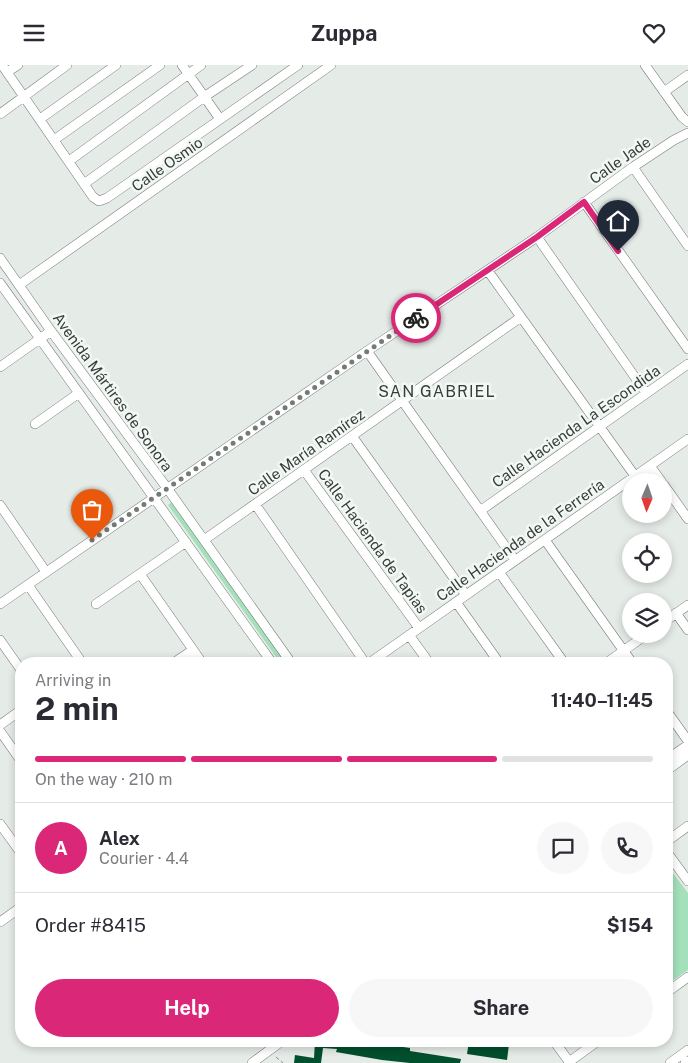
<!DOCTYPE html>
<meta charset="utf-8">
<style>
body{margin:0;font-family:"Public Sans",sans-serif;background:#f7f7f7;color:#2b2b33;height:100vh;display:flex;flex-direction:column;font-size:19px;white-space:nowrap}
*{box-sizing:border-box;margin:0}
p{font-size:16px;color:#7c7c81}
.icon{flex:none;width:28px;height:28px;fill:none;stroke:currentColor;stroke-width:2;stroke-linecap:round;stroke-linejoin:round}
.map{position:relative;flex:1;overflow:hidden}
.side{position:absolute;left:15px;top:592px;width:658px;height:390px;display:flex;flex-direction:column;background:#fff;border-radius:20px;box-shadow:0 2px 8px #0003}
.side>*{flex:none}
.needle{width:32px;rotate:182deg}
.buttons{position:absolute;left:622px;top:408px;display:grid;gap:10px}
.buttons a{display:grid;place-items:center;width:50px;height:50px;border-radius:50%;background:#fff;box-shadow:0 2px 8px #0003;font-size:25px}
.pin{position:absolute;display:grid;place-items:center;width:42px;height:42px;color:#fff;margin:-51px -21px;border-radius:50% 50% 50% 0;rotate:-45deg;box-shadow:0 0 5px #0007}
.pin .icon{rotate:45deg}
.courier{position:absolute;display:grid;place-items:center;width:50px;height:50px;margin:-25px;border:4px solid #db2777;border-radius:50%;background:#fff;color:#222;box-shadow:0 1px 6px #0007}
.head em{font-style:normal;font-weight:700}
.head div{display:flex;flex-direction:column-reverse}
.head{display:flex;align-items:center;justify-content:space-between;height:85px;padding:0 20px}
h1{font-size:32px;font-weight:700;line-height:38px}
.bar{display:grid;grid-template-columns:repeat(4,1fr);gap:8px 5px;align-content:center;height:60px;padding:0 20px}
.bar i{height:6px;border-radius:4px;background:#e1e1e2}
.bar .on{background:#db2777}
.bar p{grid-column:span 4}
.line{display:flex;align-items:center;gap:12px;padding:0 20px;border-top:1px solid #e1e1e2}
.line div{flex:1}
.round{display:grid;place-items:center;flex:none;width:52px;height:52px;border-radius:26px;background:#f7f7f7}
.action{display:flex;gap:10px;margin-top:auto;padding:10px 20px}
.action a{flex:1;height:58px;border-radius:30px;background:#db2777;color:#fff;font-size:20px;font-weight:700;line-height:58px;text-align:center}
.action a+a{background:#f7f7f7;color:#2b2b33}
header{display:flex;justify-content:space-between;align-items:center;height:65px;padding:0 20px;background:#fff;font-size:22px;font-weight:700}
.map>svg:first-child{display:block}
.green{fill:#a4e1bb}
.building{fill:#004f2d}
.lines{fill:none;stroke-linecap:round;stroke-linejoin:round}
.minor-casing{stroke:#747a76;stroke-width:10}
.path{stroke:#888d8a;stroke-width:1;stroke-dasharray:4 2.5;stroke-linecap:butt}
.minor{stroke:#fff;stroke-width:9}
.done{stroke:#757977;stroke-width:5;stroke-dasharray:0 9}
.route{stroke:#db2777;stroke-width:6}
.labels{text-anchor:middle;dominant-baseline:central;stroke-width:5;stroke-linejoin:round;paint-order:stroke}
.street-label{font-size:15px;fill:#393c3a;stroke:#f2f9f4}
.neighbourhood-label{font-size:16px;letter-spacing:1px;fill:#393c3a;stroke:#f2f9f4}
</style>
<header><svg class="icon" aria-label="menu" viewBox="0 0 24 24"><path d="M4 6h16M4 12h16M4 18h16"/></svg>Zuppa<svg class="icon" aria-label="heart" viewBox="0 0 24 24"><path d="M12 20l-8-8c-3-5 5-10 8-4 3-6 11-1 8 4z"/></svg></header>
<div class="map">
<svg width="688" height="998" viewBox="0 0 688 998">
<rect width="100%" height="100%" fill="#e5ebe7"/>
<!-- green -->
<path class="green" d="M173,436L290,599H281L168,440Z
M666,799L688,828V905L668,919L666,916Z"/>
<!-- building -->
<path class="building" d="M315,976H363L410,983V986L461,994L460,998H410L382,995L336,987L337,984L323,983L321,998H294L295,990L314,993Z
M469,976H493L509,979L507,995L467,989Z"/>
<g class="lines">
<!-- minor casing -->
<g class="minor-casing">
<path id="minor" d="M2,0L93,132L99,136L107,133L298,0
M182,0L220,54
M645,0L682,52L688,57
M7,7L18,0
M664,27L688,10
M0,49L67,0
M40,54L116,0
M54,75L160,0
M69,96L201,0
M633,102L688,181
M84,119L204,32L252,0
M584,137L688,284
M537,172L646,328
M0,193L51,266L167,423L292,599
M488,206L635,411
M0,218L273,599
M19,220L331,0
M367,286L515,495
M0,302L51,266
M35,359L79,328
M352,371L466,530
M650,401L661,416
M304,405L419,563
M664,420L688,454
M255,439L366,599
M0,440L46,507
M480,446L688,299
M204,475L521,252
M545,475L633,599
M499,507L565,599
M140,509L203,599
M28,520L83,599
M456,537L500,599
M0,539L367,286L537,172L633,102L674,75L688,68
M96,539L186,477
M676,548L688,565
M664,557L688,540
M409,570L430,599
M0,575L21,605
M172,599L193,585
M368,599L688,374
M605,599L647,569
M666,645L688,676
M0,660L21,645
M0,666L21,696
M666,695L688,680
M666,706L688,690
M0,759L21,788
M666,777L688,761
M666,786L688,816
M0,857L21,842
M666,928L688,912
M554,976L570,998
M569,997L598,976
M252,998L282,976
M670,998L688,985
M685,998L688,996"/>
</g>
<!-- path -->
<path class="path" d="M276,992L283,998"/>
<!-- minor -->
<use href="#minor" class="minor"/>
</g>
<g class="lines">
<!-- done -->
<path class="done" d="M92,475L416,253"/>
<!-- route -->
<path class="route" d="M416,253L537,172L584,137L618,186"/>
</g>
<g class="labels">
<!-- street labels -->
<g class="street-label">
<text transform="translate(620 95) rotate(-35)">Calle Jade</text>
<text transform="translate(167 99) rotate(-35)">Calle Osmio</text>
<text transform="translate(113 327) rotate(54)">Avenida Mártires de Sonora</text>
<text transform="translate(576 361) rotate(-35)">Calle Hacienda La Escondida</text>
<text transform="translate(306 387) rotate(-35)">Calle María Ramírez</text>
<text transform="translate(520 475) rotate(-35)">Calle Hacienda de la Ferrería</text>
<text transform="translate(373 476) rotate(54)">Calle Hacienda de Tapias</text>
</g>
<!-- neighbourhood labels -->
<g class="neighbourhood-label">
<text x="437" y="326">SAN GABRIEL</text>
</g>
</g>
</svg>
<div class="buttons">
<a><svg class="needle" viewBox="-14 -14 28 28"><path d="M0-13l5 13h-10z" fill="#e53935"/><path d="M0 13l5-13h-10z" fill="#7c7c81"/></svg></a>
<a><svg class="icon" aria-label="locate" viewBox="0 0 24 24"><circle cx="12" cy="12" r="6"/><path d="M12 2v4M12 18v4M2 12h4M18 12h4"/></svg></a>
<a><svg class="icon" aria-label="layers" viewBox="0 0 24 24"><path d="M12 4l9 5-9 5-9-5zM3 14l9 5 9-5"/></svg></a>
</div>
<div class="pin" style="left:92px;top:475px;background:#ea580c"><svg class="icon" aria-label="bag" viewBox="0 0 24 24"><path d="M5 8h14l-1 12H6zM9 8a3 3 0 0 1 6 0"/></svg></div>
<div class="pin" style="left:618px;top:186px;background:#1f2937"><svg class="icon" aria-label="home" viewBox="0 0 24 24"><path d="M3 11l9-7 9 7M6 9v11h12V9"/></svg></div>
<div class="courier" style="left:416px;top:253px"><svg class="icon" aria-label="bike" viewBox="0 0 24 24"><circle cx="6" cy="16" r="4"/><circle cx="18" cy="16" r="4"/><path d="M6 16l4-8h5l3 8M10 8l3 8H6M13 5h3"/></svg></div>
<section class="side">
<div class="head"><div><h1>2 min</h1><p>Arriving in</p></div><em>11:40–11:45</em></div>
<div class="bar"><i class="on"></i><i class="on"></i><i class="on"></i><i></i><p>On the way · 210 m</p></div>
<div class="line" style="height:90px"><b class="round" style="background:#db2777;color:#fff">A</b><div><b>Alex</b><p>Courier · 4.4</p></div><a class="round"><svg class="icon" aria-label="chat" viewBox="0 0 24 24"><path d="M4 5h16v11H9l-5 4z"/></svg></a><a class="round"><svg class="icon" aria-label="phone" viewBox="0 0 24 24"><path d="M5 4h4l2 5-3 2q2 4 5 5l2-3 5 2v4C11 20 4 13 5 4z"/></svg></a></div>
<div class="line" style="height:65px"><div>Order #8415</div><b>$154</b></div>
<div class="action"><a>Help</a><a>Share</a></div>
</section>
</div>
